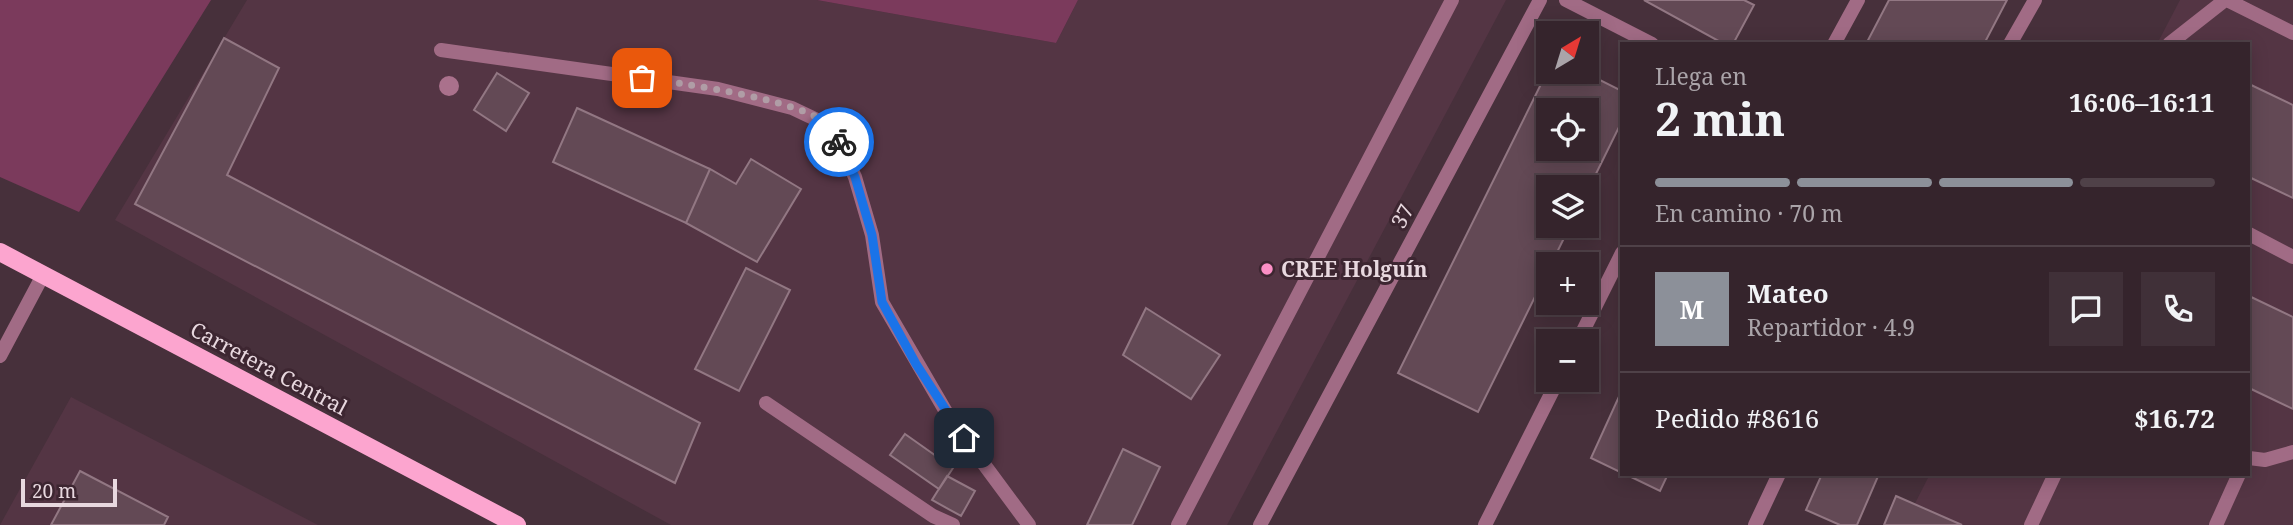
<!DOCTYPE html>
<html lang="es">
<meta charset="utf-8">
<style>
body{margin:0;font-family:"Noto Serif",serif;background:#403038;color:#f1f3f6;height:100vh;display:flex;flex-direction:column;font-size:26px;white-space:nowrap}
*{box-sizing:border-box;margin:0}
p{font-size:23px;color:#aaa4a9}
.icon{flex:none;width:38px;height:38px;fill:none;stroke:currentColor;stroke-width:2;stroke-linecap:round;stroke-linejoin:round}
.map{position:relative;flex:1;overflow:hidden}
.panel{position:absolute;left:1620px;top:42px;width:630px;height:434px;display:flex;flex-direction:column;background:#35242c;border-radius:0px;box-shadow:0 4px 18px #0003,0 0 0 2px #4f4148}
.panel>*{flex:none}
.needle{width:46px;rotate:38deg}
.buttons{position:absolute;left:1536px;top:21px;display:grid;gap:14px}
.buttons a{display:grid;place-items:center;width:63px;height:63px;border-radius:0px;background:#35242c;box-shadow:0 4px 18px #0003,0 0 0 2px #4f4148;font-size:35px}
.scale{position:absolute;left:21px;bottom:18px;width:96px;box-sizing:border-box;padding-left:7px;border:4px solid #e8d8df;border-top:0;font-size:19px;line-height:24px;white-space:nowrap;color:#e8d8df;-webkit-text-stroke:5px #3d2631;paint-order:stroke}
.pin{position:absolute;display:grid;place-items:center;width:60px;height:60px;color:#fff;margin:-30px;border-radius:14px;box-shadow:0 4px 10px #0006}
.courier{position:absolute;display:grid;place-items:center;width:70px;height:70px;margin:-35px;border:5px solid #1a73e8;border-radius:50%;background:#fff;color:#222;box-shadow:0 2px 9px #0007}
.head em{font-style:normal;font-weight:700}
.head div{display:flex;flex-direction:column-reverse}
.head{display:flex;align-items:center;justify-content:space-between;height:119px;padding:0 35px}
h1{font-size:46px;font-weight:700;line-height:52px}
.bar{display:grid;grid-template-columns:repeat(4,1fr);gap:10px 7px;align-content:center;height:84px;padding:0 35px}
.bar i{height:9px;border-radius:5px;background:#4f4148}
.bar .active{background:#8c9099}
.bar p{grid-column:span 4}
.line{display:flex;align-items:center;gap:18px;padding:0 35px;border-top:2px solid #4f4148}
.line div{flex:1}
.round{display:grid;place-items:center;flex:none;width:74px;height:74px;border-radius:0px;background:#403038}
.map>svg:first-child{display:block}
.built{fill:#543544}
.green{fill:#7b3a5c}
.building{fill:#634955;stroke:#927783;stroke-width:2;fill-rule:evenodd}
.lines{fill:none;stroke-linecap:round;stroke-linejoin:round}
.lane{stroke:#a16b85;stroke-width:14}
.street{stroke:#a16b85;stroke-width:14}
.primary{stroke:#fca5cf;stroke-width:18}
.tree{fill:#aa718c}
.done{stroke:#b09da6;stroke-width:7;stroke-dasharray:0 12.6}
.route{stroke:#1a73e8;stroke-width:9}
.poi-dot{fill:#fb8fc5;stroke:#3d2631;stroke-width:2.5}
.labels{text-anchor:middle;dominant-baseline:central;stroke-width:6;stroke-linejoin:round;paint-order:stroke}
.street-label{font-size:21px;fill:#e8d8df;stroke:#3d2631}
.poi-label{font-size:21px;font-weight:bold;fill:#e8d8df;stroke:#3d2631;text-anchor:start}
</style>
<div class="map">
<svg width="2293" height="525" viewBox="0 0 2293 525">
<rect width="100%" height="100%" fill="#47303b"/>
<!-- built -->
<path class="built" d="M247,0H817L1056,43L1078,0H1506L1227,525H671L115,220Z
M2180,0H2293V525H1904L1930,474H2249V44H2157Z
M71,397L318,525H0Z"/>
<!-- green -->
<path class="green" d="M0,0H211L79,212L0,177Z
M817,0H1078L1056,43Z"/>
<!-- building -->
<path class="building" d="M1644,0H1744L1754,5L1733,44H1724Z
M1889,0H2007L1984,44H1866Z
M224,38L279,68L227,175L700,423L675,483L135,204Z
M1549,68V72H1584L1622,91V121L1587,192V187H1549V226H1570L1478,412L1398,373ZM1549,110H1587V149H1549Z
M497,73L529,93L506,131L474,110Z
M2249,84L2293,105V198L2249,177Z
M577,108L710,169L686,223L553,162Z
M751,159L801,189L757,262L686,223L710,169L736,184Z
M746,268L790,290L739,391L695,369Z
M2249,296L2293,317V409L2249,388Z
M1146,308L1220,355L1191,399L1123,355Z
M1622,390V473L1591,458Z
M905,434L953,468L939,489L890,455Z
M1123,449L1160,467L1132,525H1087Z
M80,471L168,517L164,525H51Z
M1625,474H1668L1660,491Z
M1822,474H1879L1857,525H1840L1806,510Z
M947,476L975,491L961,516L932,500Z
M1896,496L1962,525H1884Z"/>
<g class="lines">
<!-- lane -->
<path class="lane" d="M1566,0L1652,44
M2227,0L2293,33
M1834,44L1858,0
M2010,44L2035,0
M2169,44L2225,0
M441,50L718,89L792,108L832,127L855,177L872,235L882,302L949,417L1029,525
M2249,234L2293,257
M1578,341L1622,253
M0,356L43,275
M766,403L933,516L953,525
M2249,458L2265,460L2293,452
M1485,525L1558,380
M1755,525L1779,474
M2031,525L2055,474
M2216,525L2239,474"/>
<!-- street -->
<path class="street" d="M1178,525L1452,0
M1260,525L1540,0"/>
<!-- primary -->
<path class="primary" d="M0,252L517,525"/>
</g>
<!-- trees -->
<circle class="tree" cx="449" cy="86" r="10"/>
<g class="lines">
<!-- done -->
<path class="done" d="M642,78C684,84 802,99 832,127C835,130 837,138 839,142"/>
<!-- route -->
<path class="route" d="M839,142L855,177L872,235L882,302L916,364L964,438"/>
</g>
<!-- markers -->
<circle class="poi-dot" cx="1267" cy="269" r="7"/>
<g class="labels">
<!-- street labels -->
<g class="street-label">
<text transform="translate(1402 216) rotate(-62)">37</text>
<text transform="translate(269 368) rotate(28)">Carretera Central</text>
</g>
<!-- poi labels -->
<g class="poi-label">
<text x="1281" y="269">CREE Holguín</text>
</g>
</g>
</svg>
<div class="buttons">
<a><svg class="needle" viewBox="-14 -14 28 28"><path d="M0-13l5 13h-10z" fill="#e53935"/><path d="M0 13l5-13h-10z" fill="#aaa4a9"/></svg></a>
<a><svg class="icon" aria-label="locate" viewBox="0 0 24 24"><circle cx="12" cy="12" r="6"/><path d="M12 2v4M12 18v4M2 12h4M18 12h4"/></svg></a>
<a><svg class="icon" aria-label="layers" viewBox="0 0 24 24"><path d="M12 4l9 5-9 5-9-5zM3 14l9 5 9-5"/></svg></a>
<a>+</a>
<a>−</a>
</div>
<div class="scale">20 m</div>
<div class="pin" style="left:642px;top:78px;background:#ea580c"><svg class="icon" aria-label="bag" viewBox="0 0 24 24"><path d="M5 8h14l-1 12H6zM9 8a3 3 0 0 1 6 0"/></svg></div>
<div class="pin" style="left:964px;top:438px;background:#1f2937"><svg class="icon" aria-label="home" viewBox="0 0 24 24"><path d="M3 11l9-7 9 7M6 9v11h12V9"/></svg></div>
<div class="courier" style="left:839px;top:142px"><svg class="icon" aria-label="bike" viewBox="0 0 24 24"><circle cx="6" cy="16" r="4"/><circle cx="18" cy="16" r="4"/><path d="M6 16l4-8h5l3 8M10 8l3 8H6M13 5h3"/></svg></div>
<section class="panel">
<div class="head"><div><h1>2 min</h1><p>Llega en</p></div><em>16:06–16:11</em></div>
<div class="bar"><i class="active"></i><i class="active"></i><i class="active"></i><i></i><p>En camino · 70 m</p></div>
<div class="line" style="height:126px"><b class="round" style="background:#8c9099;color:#fff">M</b><div><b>Mateo</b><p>Repartidor · 4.9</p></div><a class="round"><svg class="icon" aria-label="chat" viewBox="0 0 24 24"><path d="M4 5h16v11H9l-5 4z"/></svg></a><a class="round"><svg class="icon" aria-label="phone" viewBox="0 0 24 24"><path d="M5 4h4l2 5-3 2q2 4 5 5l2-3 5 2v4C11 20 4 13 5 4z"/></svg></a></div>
<div class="line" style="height:91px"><div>Pedido #8616</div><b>$16.72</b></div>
</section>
</div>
